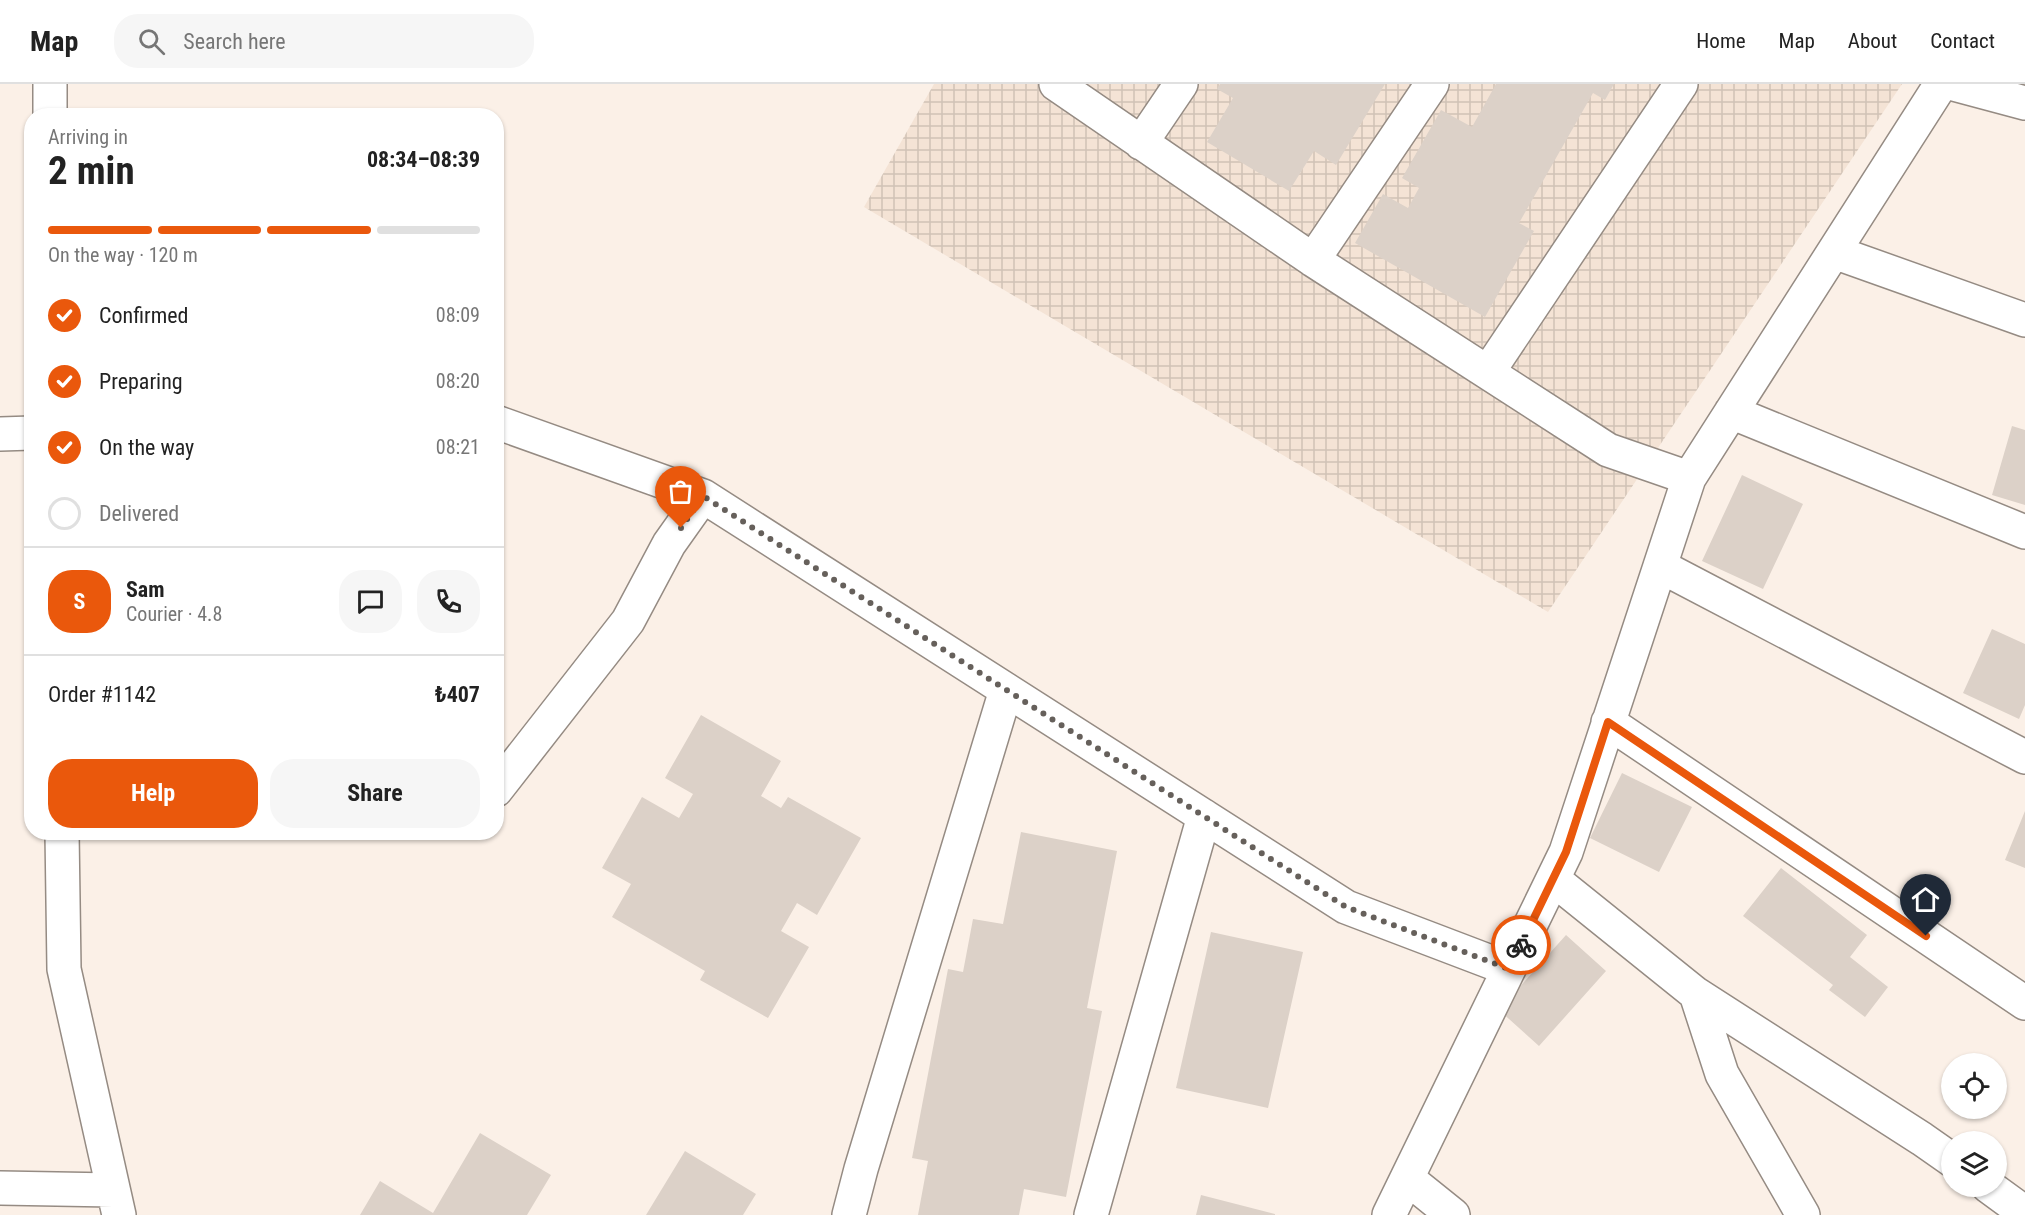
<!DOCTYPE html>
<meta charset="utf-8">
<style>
body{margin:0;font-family:"Roboto Condensed",sans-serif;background:#f6f6f6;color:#222;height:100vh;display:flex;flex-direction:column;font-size:22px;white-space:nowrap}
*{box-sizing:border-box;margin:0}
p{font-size:20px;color:#767676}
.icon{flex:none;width:33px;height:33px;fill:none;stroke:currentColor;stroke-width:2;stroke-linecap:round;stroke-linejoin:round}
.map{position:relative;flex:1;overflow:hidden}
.drawer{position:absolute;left:24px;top:24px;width:480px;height:732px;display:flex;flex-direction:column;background:#fff;border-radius:24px;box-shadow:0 2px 4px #0004}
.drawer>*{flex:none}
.tools{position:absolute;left:1941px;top:969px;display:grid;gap:12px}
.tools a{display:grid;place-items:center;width:66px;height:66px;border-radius:50%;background:#fff;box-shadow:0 2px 4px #0004;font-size:30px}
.pin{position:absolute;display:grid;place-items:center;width:51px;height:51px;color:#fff;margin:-62px -26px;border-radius:50% 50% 50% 0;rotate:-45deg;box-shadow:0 0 6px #0007}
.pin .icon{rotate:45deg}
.courier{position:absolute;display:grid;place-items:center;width:60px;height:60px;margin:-30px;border:4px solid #ea580c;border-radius:50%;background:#fff;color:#222;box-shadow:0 2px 8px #0007}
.headline em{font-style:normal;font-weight:700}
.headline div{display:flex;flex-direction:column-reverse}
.headline{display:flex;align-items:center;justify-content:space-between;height:102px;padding:0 24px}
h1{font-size:39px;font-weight:700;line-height:45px}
.bar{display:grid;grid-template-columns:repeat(4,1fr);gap:9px 6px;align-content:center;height:72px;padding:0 24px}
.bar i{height:8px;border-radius:4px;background:#e0e0e0}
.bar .selected{background:#ea580c}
.bar p{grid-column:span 4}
.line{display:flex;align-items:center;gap:15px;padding:0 24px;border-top:2px solid #e0e0e0}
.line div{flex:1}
.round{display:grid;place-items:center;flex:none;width:63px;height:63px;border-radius:24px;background:#f6f6f6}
ol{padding:0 24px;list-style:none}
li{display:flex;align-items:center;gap:18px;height:66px}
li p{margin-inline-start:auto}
li .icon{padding:6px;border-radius:50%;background:#ea580c;color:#fff;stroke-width:4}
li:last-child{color:#767676}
li i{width:33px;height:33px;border:3px solid #e0e0e0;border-radius:50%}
.cta{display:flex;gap:12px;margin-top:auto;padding:12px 24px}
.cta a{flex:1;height:69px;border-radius:24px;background:#ea580c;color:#fff;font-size:24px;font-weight:700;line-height:69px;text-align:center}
.cta a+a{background:#f6f6f6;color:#222}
header{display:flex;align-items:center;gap:36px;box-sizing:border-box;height:84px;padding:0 30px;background:#fff;border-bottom:2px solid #e0e0e0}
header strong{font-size:28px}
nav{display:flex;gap:33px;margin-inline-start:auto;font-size:21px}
.search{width:420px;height:54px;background:#f6f6f6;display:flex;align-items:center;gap:15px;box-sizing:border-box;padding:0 21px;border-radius:24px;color:#767676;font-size:22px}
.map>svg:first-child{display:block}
.industrial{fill:url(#industrial-grid)}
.building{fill:#dcd1c8}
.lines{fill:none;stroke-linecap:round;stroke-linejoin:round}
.minor-casing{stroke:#958b83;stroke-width:36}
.minor{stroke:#fff;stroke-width:33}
.done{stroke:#66605b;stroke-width:6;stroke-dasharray:0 10.8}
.route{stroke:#ea580c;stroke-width:8}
</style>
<header>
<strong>Map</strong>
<div class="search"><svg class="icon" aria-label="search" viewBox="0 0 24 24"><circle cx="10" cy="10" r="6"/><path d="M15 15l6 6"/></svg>Search here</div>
<nav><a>Home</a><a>Map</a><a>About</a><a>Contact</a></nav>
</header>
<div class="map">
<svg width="2025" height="1131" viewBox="0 0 2025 1131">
<defs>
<pattern id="industrial-grid" width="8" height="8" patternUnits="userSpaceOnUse" patternTransform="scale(1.5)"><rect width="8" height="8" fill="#f4e3d5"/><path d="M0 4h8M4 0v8" fill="none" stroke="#d0c2b6"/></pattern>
</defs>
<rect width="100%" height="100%" fill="#fbf0e7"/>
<!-- industrial -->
<path class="industrial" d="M934,0H1902L1548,528L864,123Z"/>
<!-- building -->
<path class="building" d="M1220,0H1385L1336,81L1314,67L1289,107L1207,58L1233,14L1217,5Z
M1496,0H1614L1605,16L1593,9L1519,139L1534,147L1485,233L1355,159L1383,110L1408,124L1419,104L1402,94L1441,26L1472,43Z
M2012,342L2025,346V421L1992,411Z
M1742,391L1803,420L1763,505L1702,477Z
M1992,545L2025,560V621L2019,635L1963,609Z
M701,631L781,677L761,712L781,724L788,713L861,754L817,831L797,819L781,847L809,863L768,934L700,896L705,887L612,833L631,800L602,784L642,713L679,734L693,710L665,694Z
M1622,689L1692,723L1659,788L1590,754Z
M2025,727V784L2005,776Z
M1021,748L1117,767L1087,924L1102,927L1066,1113L1024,1105L1019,1131H918L928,1077L912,1074L948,885L963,888L973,835L1003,840Z
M1781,784L1867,851L1850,873L1888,903L1865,933L1829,906L1833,901L1743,832Z
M1211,848L1303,868L1268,1024L1176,1004Z
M1566,851L1606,887L1539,962L1499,926Z
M480,1049L551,1091L527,1131H360L380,1097L433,1129Z
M685,1067L756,1110L743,1131H646Z
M1201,1111L1275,1130V1131H1196Z"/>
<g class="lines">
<!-- minor casing -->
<g class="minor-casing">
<path id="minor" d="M50,0V32
M1056,0L1313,176L1608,366L1689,394
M1954,0L2025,19
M1141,59L1181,0
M1834,168L2025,236
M1313,176L1432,0
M1488,288L1681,0
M1731,328L2025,448
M496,338L703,412L1346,823L1509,885
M0,350L32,349
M1660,482L2025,673
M1608,638L2025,919
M496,706L628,537L669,460L703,412
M62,748L64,885L119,1131
M1553,795L1696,910L1922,1055L1952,1076
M1696,910L1722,990L1803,1131
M1407,1094L1453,1131
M1988,1102L2025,1129
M0,1104L113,1106
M849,1131L861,1085L1006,606
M1091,1131L1204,732
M1389,1131L1566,768L1689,394L1941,0"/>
</g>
<!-- minor -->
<use href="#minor" class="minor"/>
</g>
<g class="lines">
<!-- done -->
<path class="done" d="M681,444L703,412L1346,823L1509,885L1521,861"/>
<!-- route -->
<path class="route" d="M1521,861L1566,768L1608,638L1926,852"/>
</g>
</svg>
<div class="tools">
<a><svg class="icon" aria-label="locate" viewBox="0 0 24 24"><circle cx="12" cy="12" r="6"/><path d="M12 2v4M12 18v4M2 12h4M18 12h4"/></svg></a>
<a><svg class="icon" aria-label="layers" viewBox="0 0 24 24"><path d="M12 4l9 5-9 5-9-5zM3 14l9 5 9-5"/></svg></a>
</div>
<div class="pin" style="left:681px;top:444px;background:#ea580c"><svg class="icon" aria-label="bag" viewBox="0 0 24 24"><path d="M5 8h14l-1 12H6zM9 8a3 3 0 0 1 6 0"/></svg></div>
<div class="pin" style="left:1926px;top:852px;background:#1f2937"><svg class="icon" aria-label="home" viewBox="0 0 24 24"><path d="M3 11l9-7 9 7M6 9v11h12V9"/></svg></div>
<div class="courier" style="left:1521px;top:861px"><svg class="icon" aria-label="bike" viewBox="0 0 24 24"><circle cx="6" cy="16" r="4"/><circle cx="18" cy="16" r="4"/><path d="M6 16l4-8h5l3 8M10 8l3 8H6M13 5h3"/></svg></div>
<section class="drawer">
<div class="headline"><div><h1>2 min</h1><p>Arriving in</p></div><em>08:34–08:39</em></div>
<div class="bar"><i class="selected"></i><i class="selected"></i><i class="selected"></i><i></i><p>On the way · 120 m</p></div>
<ol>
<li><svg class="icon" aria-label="check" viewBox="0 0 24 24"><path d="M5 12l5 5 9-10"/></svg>Confirmed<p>08:09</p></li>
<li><svg class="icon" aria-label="check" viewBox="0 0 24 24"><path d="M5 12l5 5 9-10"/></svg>Preparing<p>08:20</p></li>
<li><svg class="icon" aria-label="check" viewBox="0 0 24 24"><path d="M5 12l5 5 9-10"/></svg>On the way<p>08:21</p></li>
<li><i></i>Delivered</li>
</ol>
<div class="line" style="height:108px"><b class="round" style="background:#ea580c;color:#fff">S</b><div><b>Sam</b><p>Courier · 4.8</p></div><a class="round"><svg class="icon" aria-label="chat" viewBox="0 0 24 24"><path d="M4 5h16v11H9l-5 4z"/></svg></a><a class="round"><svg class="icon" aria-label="phone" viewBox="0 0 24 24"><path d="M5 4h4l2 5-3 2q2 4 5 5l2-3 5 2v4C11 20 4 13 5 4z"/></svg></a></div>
<div class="line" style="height:78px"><div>Order #1142</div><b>₺407</b></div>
<div class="cta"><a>Help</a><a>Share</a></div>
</section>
</div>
